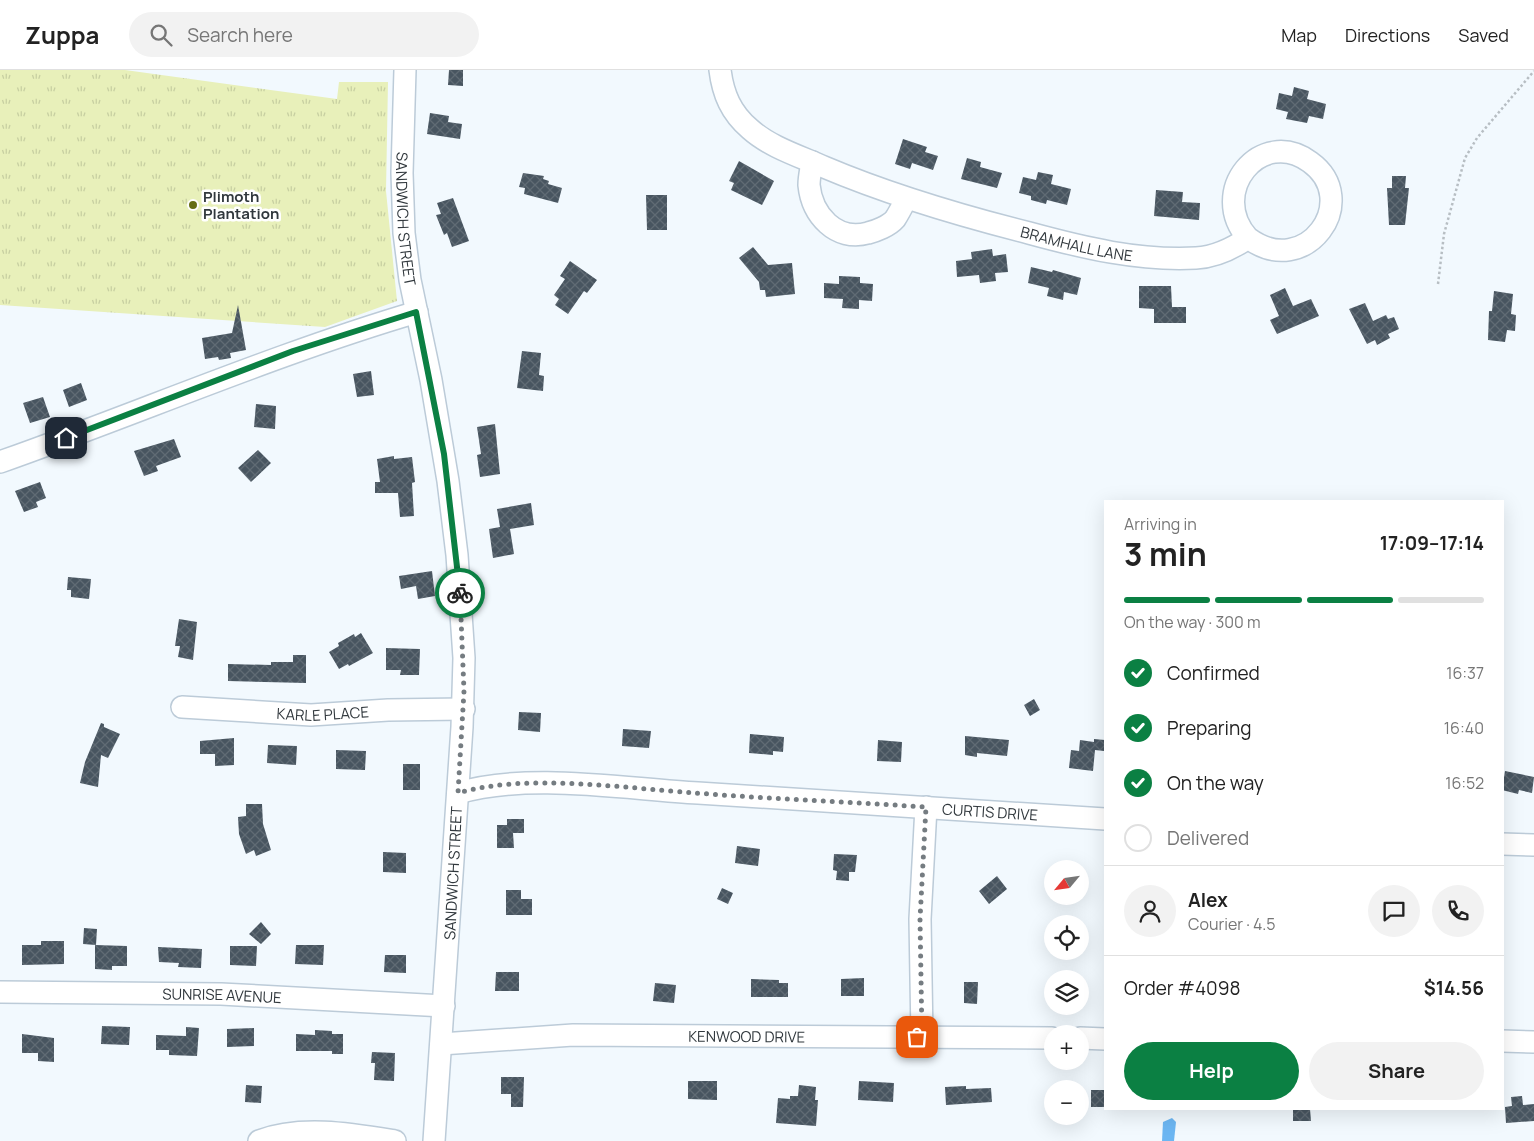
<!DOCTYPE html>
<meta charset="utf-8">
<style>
body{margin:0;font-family:Manrope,sans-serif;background:#f2f2f2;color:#222;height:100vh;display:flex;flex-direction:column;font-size:19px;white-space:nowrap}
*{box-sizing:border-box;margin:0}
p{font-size:16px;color:#767676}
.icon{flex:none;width:28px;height:28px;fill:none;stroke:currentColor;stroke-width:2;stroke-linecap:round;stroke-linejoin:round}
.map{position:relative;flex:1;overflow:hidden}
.sheet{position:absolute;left:1104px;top:430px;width:400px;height:610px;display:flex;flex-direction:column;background:#fff;border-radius:0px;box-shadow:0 5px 20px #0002}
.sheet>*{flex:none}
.needle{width:32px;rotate:241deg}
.controls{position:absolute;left:1044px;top:790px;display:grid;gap:10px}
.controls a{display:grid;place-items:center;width:45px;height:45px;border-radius:50%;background:#fff;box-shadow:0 5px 20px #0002;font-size:25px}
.pin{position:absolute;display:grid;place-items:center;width:42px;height:42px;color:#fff;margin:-21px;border-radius:10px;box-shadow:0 2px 8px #0006}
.courier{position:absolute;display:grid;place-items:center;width:50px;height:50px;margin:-25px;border:4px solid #0b8043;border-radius:50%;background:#fff;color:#222;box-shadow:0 1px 6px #0007}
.headline em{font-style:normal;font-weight:700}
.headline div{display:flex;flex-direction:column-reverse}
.headline{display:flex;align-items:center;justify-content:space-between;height:85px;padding:0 20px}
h1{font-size:32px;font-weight:700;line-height:38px}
.bar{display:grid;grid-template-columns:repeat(4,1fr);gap:8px 5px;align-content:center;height:60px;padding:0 20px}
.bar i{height:6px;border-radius:4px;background:#e0e0e0}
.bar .selected{background:#0b8043}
.bar p{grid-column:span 4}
.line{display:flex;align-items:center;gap:12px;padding:0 20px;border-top:1px solid #e0e0e0}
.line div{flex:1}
.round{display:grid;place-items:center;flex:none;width:52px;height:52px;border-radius:26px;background:#f2f2f2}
ol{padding:0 20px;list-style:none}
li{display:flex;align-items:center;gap:15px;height:55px}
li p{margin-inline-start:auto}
li .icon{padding:5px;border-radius:50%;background:#0b8043;color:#fff;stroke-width:4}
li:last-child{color:#767676}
li i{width:28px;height:28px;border:2px solid #e0e0e0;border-radius:50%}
.cta{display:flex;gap:10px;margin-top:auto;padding:10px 20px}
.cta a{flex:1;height:58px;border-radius:30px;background:#0b8043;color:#fff;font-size:20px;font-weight:700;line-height:58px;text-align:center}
.cta a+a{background:#f2f2f2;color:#222}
header{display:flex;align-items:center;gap:30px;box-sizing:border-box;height:70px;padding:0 25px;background:#fff;border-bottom:1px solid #e0e0e0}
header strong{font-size:24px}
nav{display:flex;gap:28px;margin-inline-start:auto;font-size:18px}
.search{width:350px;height:45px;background:#f2f2f2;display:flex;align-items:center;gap:12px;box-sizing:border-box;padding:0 18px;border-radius:28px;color:#767676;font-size:19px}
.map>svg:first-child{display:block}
.park{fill:url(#park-tufts)}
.water{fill:#6cb6f2}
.building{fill:url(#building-cross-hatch)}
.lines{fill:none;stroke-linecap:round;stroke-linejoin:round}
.minor-casing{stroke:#bccbd8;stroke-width:24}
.path{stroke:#b7bec3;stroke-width:2.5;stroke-dasharray:2.5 2.5;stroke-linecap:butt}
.minor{stroke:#fff;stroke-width:21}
.done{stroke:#757c81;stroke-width:5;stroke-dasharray:0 9}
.route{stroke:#0b8043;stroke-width:6}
.poi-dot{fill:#666e14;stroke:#fff;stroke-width:2}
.labels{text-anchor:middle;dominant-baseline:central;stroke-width:5;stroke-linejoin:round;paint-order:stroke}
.poi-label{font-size:15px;font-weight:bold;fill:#31383d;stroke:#fff;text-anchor:start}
.street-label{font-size:15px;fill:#31383d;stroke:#fff}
</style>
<header>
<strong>Zuppa</strong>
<div class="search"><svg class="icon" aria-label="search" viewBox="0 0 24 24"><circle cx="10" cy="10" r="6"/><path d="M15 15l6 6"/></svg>Search here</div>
<nav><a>Map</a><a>Directions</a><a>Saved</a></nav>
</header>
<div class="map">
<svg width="1534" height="1071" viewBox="0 0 1534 1071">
<defs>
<pattern id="park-tufts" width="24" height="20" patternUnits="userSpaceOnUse" patternTransform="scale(1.25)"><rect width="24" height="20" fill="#e8f0ba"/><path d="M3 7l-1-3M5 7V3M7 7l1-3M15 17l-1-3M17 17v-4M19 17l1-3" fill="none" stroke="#c7cfa1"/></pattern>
<pattern id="building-cross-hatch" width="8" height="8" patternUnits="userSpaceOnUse" patternTransform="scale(1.25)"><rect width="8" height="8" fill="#485560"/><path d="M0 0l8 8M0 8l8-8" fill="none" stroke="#606b74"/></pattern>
</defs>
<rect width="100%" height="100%" fill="#f2f9fe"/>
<!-- park -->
<path class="park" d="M0,0H125L337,29L339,12H388L386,121L397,231L325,257L0,235Z"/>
<!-- water -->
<path class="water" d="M1172,1048L1176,1052L1174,1071H1162L1163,1052Z"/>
<!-- building -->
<path class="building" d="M449,0H463V16L448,15Z
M1294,17L1309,21L1307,29L1326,34L1323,49L1309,46L1307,53L1286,49L1288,42L1276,39L1279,23L1292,26Z
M430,43L449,46L448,52L462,54L460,69L427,64Z
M903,69L927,77L925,82L938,86L933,100L912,93L910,99L895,94Z
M967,88L981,92L980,97L1002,103L997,118L961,109Z
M739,91L774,111L762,135L731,120L734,113L729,111Z
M1038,102L1053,105L1051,114L1071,119L1067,135L1047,130L1046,134L1031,130V126L1019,123L1023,107L1036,110Z
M523,103L544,106L543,109L549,111L548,114L562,118L558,133L524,124L525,118L519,117Z
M1392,106H1406L1405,118H1409L1405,155H1389L1387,118H1392Z
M1156,120L1183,122L1182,132L1200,133L1199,150L1154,146Z
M646,125H667V160H647Z
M453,128L469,171L452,177L447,163L444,165L436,145L441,144L437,133Z
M753,177L768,195L792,193L795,224L766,227L765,220H760L759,212L739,188Z
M992,179L993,186L1006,184L1008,202L995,203L996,211L980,213L979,205L957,207L956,191L972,189L971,182Z
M570,191L597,210L587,223L584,221L568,244L555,235L559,229L554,225L565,209L560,206Z
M1031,197L1052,202L1053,200L1081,208L1077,225L1064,222L1063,230L1047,226L1049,218L1028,213Z
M839,206L860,207V213L873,214L872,231L859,230V239L842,238L843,229L824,228V213L839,214Z
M1139,216H1171L1172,237H1186V253H1154V239L1139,238Z
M1285,218L1293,236L1311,229L1319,246L1277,264L1270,250L1279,246L1270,225Z
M1494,221L1513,224L1511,244L1516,245L1515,261L1507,260L1505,272L1488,270L1489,241H1492Z
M1365,233L1373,251L1386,245L1388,249L1394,247L1399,259L1388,264L1390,268L1377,275L1375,270L1367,274L1349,239Z
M238,235L246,280L230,283L231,288L219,290L218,287L205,289L202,268L232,263Z
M522,281L541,283L539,305L544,306L543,321L517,318Z
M371,301L374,325L357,327L353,304Z
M81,313L87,330L69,337L63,320Z
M43,327L50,347L30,353L23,333Z
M256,334L276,336L275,359L254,357Z
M495,354L500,404L480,407L477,385L481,384L477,357Z
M174,369L181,387L156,396L158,401L144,406L134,381Z
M258,380L271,393L251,412L238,398Z
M394,386V389L412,387L415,412L412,413L414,446L400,447L398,423H375V412H380L377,389Z
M40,412L46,428L36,432L38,437L24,442L15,421Z
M531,433L534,455L510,459L514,484L493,488L489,459L500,457L497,439Z
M432,501L435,526L418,529L416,516L401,519L399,506Z
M68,507L91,509L89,529L71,527V520H67Z
M179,549L197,552L193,590L178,587L180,576H175Z
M361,563L373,583L349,596L348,594L339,599L329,582L339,576L338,573L354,564L355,567Z
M386,578L420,579L419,605H400L401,600H386Z
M293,585H306V613L228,611V594L271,595V592H293Z
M1034,629L1040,640L1030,646L1024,635Z
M519,642L541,643L540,662L518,660Z
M101,653L104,654V657L120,664L108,688L101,685L98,717L80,713L85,692Z
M623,659L651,661L649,678L622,676Z
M750,664L784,667L783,682L773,681V685L749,683Z
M965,666L1009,670L1007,686L977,683V687L965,685Z
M234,668V695L215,696V684H200V671Z
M1094,669L1105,670V672L1104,681L1095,680L1093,701L1069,698L1071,680L1079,681L1080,670L1094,672Z
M878,670L902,672L901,692L877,691Z
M268,675L297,676L296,695L267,693Z
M336,680L366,681L365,700L336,699Z
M403,694H420V720H403Z
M1505,701L1534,707L1532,723L1519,720L1518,724L1502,720Z
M246,734H262L263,754L271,780L256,786L254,780L246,784L239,764L238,747L246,746Z
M507,749H524V763H513L514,778H497V755H507Z
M737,776L760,779L758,796L735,793Z
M383,782L406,783V803L383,802Z
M834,784L857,785L855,802H849V811L836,810L837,801L833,800Z
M997,806L1007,819L989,834L979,821Z
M722,818L733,823L728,834L717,829Z
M506,820H521V829H532V845H506Z
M261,852L271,864L261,874L249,864Z
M84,858L97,859L96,875L83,874Z
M41,871H64V894L22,895V875H41Z
M95,875L127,876V896H112V900L95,899Z
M296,875H324L323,895L295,894Z
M230,876H257L256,896L230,895Z
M158,877L202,879L201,898L178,897L179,893L159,892Z
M385,885H406V903L384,902Z
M496,902H519V921H495Z
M864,908V926H841V909Z
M751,909L779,910V913H788V927H751Z
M964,912H978L977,934L964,933Z
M655,913L676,915L674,933L653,931Z
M102,956L130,957L129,975L101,974Z
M186,957L199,958L197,986L169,985V980H156V965L186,966Z
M254,958V976L227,977V959Z
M315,960L332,961V964H343V984H332V981H296V964L315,965Z
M22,964L54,968V992L38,991V983H22Z
M372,982L395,983L394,1011L374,1010L375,993H371Z
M501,1007H524L523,1037H511V1024H501Z
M688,1011H717V1030L688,1029Z
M859,1011L894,1013L893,1032L858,1030Z
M246,1015L262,1016L261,1033L245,1032Z
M799,1015L816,1017L815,1030H818L816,1056L776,1053L778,1028L790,1029V1026H798Z
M966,1016V1019L991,1018L992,1032L946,1035L945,1017Z
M1091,1020H1105V1037H1091Z
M1522,1026L1523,1035L1534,1034V1051L1506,1053L1505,1037L1512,1036L1511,1027Z
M1293,1039H1310L1311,1051H1293Z"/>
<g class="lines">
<!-- minor casing -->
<g class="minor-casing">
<g id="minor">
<path id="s1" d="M405,0L402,103L404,163L410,210L431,310L448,411L457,485L464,588L462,657L434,1071"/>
<path id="s2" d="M720,0C723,24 731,43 750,59C770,77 799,86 824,97C890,125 958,145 1029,163C1084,178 1138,191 1196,188C1216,187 1232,179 1248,168C1207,122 1261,56 1310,92C1363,130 1306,211 1248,168"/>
<path d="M812,92C811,99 809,107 809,115C812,145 836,172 868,163C876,161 889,156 895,149C899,143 903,135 906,129"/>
<path d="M0,392C139,343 275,284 417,242"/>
<path id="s3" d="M182,637L311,645L388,640L464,639"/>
<path id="s4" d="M458,723C528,702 625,719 698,723C834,732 969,740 1105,749"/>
<path d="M1502,774L1534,775"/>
<path id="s5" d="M0,922L221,924L444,936"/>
<path d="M922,967L920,849L926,737"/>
<path d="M1080,968L1105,969"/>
<path d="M1502,971L1534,972"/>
<path id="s6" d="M441,974L573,965L1052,968"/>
<path d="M259,1071C301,1055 352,1064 395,1071"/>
</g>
</g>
<!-- path -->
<path class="path" d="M1438,214L1444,164L1465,88L1477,68L1534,1"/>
<!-- minor -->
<use href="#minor" class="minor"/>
</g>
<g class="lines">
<!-- done -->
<path class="done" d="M460,523L464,621L458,723C526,703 623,718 695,723C772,729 849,732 926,737L920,849L922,967H917"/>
<!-- route -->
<path class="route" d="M66,368L293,281L416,242L444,384L460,523"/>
</g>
<!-- markers -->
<circle class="poi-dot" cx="193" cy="135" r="5"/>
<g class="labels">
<!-- poi labels -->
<g class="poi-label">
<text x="203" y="126">Plimoth<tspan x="203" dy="17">Plantation</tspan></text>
</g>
<!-- street labels -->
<g class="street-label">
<text stroke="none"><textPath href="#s1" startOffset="149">SANDWICH STREET</textPath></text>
<text stroke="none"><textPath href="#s2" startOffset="416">BRAMHALL LANE</textPath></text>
<text stroke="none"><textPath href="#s3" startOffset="141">KARLE PLACE</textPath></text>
<text stroke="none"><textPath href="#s4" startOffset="534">CURTIS DRIVE</textPath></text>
<text transform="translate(453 803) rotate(-87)">SANDWICH STREET</text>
<text stroke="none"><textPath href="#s5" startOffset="222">SUNRISE AVENUE</textPath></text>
<text stroke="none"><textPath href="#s6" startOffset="306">KENWOOD DRIVE</textPath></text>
</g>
</g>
</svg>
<div class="controls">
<a><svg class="needle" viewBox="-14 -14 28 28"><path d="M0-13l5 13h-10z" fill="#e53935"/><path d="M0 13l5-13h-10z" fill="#767676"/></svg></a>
<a><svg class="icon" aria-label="locate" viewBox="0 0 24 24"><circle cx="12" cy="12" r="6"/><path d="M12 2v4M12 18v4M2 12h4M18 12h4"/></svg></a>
<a><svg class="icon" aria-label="layers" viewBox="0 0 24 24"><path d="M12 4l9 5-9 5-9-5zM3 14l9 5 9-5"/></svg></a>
<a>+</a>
<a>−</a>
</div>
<div class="pin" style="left:917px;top:967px;background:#ea580c"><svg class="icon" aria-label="bag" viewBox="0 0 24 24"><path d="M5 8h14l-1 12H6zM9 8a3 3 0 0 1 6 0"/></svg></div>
<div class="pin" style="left:66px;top:368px;background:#1f2937"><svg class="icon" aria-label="home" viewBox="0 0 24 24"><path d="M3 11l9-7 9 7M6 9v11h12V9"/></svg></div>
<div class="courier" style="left:460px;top:523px"><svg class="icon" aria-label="bike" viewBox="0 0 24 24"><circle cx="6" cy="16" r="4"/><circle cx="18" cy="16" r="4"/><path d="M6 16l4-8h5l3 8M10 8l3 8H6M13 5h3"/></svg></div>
<section class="sheet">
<div class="headline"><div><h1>3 min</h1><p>Arriving in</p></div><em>17:09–17:14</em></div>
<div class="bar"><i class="selected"></i><i class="selected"></i><i class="selected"></i><i></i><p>On the way · 300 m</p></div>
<ol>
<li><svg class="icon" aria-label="check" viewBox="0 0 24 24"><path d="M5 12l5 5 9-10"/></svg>Confirmed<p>16:37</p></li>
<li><svg class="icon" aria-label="check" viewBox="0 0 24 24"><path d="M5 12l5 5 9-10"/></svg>Preparing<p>16:40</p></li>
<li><svg class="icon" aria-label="check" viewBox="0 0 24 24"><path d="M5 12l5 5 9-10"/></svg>On the way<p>16:52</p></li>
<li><i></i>Delivered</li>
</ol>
<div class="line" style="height:90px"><a class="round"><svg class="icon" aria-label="person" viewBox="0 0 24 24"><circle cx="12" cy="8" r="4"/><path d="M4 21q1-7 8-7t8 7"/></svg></a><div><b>Alex</b><p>Courier · 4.5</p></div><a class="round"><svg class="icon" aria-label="chat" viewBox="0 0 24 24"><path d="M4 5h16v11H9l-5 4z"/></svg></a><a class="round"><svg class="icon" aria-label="phone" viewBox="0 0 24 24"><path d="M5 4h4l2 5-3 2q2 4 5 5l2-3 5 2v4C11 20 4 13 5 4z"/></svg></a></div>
<div class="line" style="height:65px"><div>Order #4098</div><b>$14.56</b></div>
<div class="cta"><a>Help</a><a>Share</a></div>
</section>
</div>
